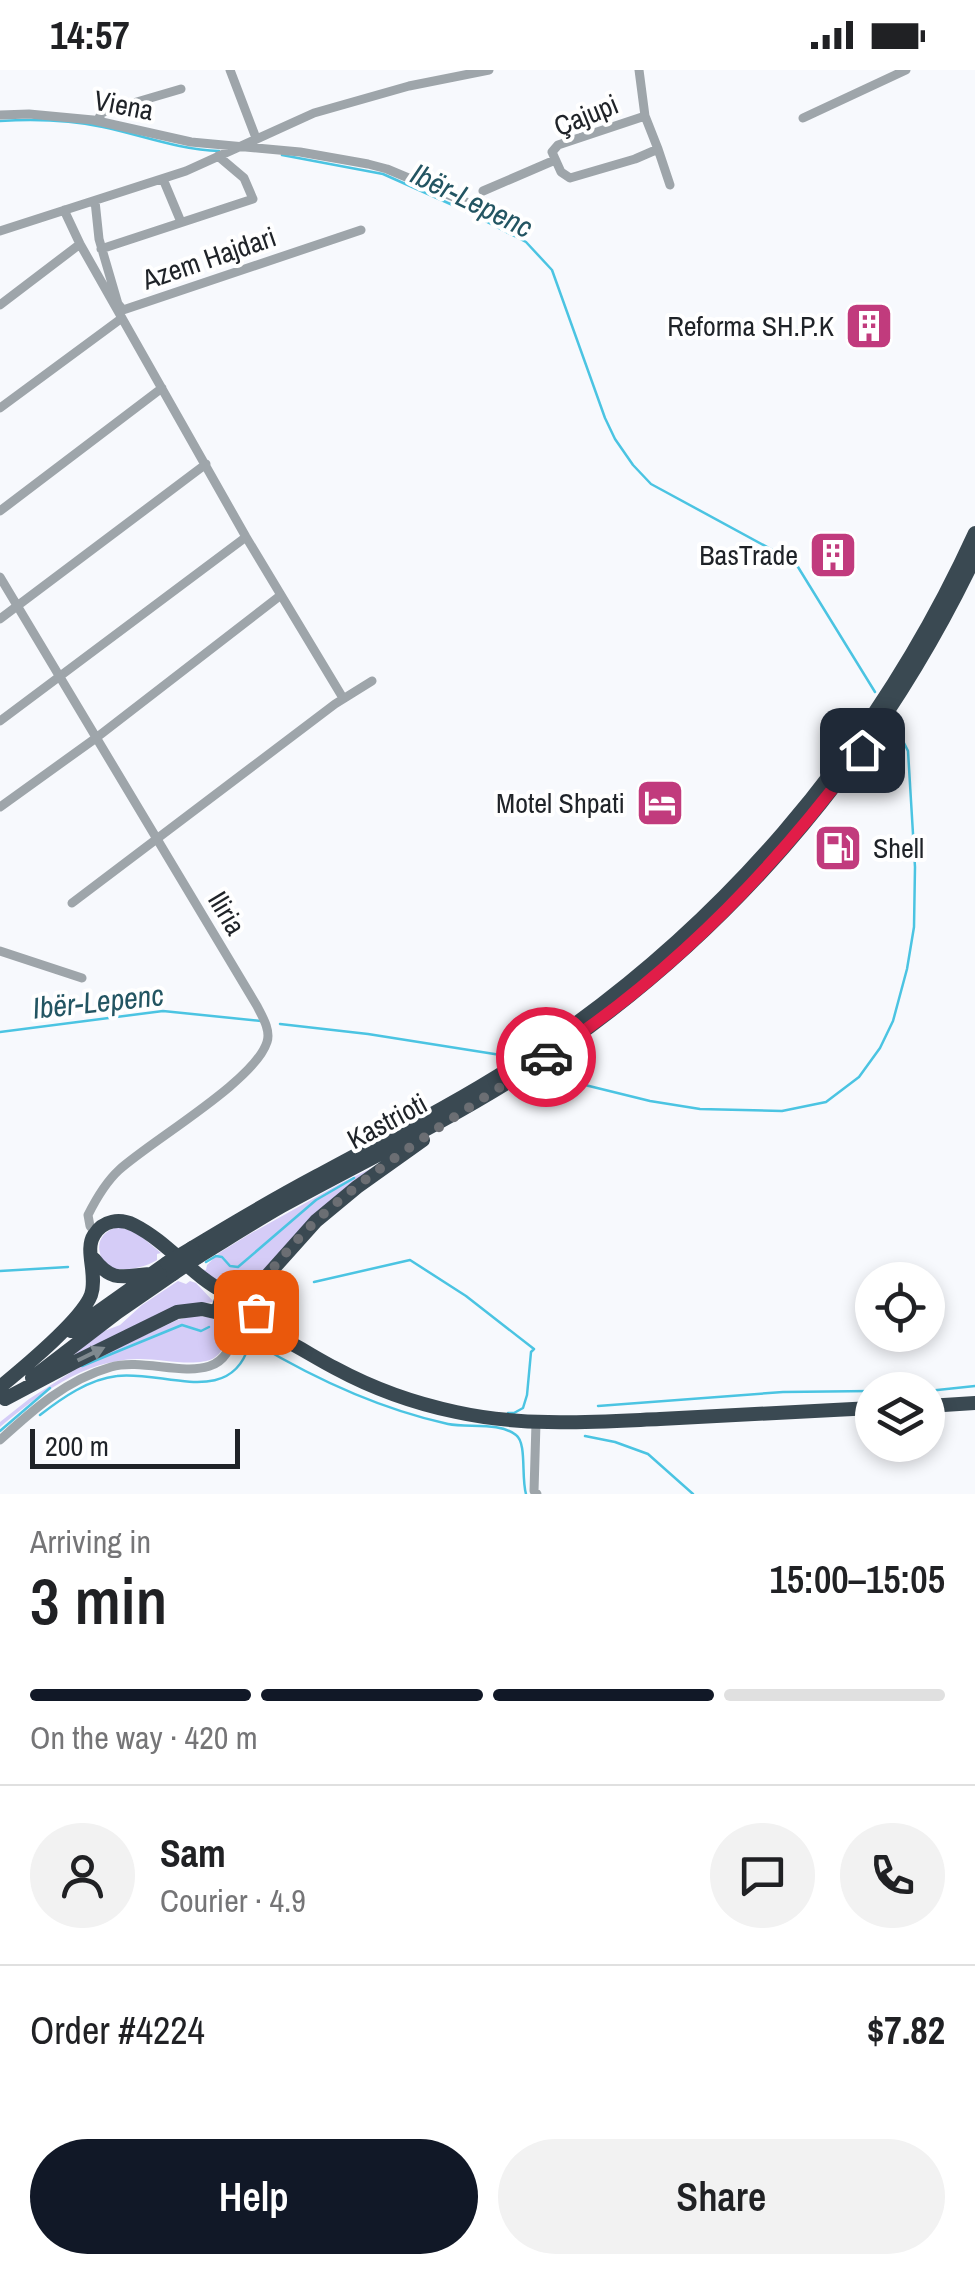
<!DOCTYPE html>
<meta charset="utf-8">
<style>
body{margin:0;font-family:"Archivo Narrow",sans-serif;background:#f2f2f2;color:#202124;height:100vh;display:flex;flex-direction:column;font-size:38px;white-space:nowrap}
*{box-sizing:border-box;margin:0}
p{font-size:32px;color:#757577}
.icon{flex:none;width:55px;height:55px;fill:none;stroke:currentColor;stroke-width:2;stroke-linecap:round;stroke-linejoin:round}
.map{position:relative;height:1424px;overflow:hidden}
.side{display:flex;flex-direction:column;background:#fff;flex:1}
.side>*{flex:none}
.tools{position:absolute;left:855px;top:1192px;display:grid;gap:20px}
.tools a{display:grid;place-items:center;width:90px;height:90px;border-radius:50%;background:#fff;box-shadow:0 5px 15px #0003;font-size:50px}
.scale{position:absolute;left:30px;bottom:25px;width:210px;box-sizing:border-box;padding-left:10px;border:5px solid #1f2328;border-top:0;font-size:28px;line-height:35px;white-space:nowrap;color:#1f2328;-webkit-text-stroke:8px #fff;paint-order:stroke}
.pin{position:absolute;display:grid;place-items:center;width:85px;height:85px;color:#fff;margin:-42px;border-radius:20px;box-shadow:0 5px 15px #0006}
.courier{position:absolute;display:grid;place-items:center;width:100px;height:100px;margin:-50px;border:8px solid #e11d48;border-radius:50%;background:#fff;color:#222;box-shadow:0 2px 12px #0007}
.overview em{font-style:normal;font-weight:600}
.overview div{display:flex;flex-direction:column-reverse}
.overview{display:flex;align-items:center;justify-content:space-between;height:170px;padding:0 30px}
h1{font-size:65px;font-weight:600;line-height:75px}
.bar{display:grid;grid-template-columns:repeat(4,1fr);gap:15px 10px;align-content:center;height:120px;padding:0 30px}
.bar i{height:12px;border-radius:8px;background:#e0e0e0}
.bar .active{background:#111827}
.bar p{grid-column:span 4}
.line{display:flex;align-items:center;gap:25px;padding:0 30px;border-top:2px solid #e0e0e0}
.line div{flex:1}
.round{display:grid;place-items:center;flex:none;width:105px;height:105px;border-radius:52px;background:#f2f2f2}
.cta{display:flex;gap:20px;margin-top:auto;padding:20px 30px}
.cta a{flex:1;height:115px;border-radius:60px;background:#111827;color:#fff;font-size:40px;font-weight:600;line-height:115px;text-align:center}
.cta a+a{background:#f2f2f2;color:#202124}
.status{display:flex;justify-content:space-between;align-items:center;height:70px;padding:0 50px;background:#fff;direction:ltr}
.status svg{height:28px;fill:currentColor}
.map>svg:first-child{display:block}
.green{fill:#d5ccf7}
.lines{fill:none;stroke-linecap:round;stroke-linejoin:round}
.stream{stroke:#4bc4e2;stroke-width:2.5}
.minor{stroke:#9ea5aa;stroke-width:9}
.highway{stroke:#3a4952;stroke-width:14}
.highway-bridge{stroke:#3a4952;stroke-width:14}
.oneway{fill:#7f898f}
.done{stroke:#6b6e73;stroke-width:10;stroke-dasharray:0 18}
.route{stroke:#e11d48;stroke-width:12}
.labels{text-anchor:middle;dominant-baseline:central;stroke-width:8;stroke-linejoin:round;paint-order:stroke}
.street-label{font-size:28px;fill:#1f2328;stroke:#fff}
.poi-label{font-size:28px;fill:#1f2328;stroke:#fff;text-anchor:end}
.water-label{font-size:30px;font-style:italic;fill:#235562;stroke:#fff}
</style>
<div class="status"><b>14:57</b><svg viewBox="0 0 49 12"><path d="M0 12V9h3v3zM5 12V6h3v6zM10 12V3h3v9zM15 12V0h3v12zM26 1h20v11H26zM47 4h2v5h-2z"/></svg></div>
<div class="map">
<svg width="975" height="1424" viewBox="0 0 975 1424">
<rect width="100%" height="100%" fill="#f7f9fd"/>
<!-- green -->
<path class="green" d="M389,1090L248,1217L226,1218L200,1199L206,1200L207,1195L219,1183L248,1165L343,1112Z
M118,1157L136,1162L161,1183L157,1184V1190C142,1199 125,1201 108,1198C94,1181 96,1163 118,1157Z
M178,1211L186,1214L190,1211L196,1213L214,1232L189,1235L57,1298L104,1261L120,1255L142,1235Z
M193,1246C200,1246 209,1246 215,1250C231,1259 227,1279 214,1288C196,1298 158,1288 137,1289C84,1290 38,1325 0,1357V1352L29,1329L84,1294L177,1250Z"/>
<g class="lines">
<!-- stream -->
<path class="stream" d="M0,51C33,49 70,50 103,57C141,65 180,80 219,81
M282,85L383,104L466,141L526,172L552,200L605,348L615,369L633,395L651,414L780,484L798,497L875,622
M280,954L368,964L507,986
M0,962L163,941L261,951
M556,995L585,1015L650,1031L700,1039L782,1041L826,1032L859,1007L880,978L893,951L907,899L914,857L915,797L908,681L894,653
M206,1192L216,1186L222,1187L230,1196L238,1197L316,1130L354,1108
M0,1201L68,1197
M314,1212L410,1190L466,1226L534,1279L531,1282L527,1325L523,1338L514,1343H508
M82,1296L182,1255L201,1261L209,1257
M928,1321L975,1316
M598,1336L783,1322L872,1321
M40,1345C62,1328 89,1309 117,1306C162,1300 231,1338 249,1275L255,1273C315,1309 380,1339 448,1354C468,1358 500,1352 516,1365C527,1373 521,1407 526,1424
M0,1361L50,1318
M585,1366L615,1372L648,1384L693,1424"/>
<!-- minor -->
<path class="minor" d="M230,0L256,68
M639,0L645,46L658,79L635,89L570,108L561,102L552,82L558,75L645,46
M0,45L29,44L93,50L191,72L300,82L368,94L387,99L468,133
M803,48L906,0
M97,51L102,43L106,41L181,19
M658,79L670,115
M163,109L181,152
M483,121L555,90
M95,131L99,169L118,234L123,240L361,160
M64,140L80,174L246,467L343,628
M0,161L186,101L314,43L409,16L489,0
M101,179L253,129L244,108L218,86
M0,235L80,174
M0,338L122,248
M0,441L162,318
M0,507L257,936C262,946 271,960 267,972C255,1011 152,1070 119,1100C106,1112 96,1129 88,1145L90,1156L95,1162
M0,549L206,394
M0,651L246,467
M0,737L96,668L281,525
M72,833L335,634L372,611
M0,881L82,908
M536,1353L534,1421L537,1424
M0,1370C34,1339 66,1310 111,1297C154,1284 228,1328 234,1258"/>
<!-- highway -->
<path class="highway" d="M192,1178C233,1153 274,1129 317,1106C383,1070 451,1036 515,995C717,866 876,680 975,463
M198,1187C226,1170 254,1152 282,1136C362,1092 444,1053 521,1004C718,878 874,698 975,487
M94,1189C112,1213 124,1206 150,1204
M219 1239a19 19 0 1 1 38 0a19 19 0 1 1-38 0Z
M252,1227L257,1217L316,1151L357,1117L423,1070
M246,1256C278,1262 306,1283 335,1298C372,1318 413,1333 456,1342C524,1357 591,1352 660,1349C731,1345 802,1341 872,1338
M71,1261L167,1193
M32,1308L118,1242L173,1204
M0,1317C23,1298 81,1251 91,1225C98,1205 84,1180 94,1165C103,1150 120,1148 134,1155C168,1172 192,1206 226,1223
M5,1329L73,1293L177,1242L202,1239L219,1243
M928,1336L975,1333"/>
<!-- highway-bridge -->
<path class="highway-bridge" d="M167,1193L192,1178
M173,1204L198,1187"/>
</g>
<!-- one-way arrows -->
<defs><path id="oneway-solid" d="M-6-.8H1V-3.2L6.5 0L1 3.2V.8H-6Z" transform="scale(2.5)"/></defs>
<use class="oneway" href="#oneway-solid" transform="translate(91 1284) rotate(-26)"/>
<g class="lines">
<!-- done -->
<path class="done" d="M256,1242L252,1227L257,1217C277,1194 296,1169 319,1148C386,1088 471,1037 546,987"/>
<!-- route -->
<path class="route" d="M546,987C670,906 775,799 862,680"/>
</g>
<!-- icons -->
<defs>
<g id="building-square" transform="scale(2.5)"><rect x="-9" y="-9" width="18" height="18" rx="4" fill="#c13b7d" stroke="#fff"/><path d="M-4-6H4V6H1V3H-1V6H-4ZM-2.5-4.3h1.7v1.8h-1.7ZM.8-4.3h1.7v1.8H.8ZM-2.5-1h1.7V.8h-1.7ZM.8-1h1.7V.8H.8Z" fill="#fff"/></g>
<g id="hotel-square" transform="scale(2.5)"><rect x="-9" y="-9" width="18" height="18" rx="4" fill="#c13b7d" stroke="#fff"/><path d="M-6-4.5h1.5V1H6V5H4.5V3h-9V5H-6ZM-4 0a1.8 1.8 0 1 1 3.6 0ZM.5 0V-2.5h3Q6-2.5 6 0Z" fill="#fff"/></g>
<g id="fuel-square" transform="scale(2.5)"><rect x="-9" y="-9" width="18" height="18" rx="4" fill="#c13b7d" stroke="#fff"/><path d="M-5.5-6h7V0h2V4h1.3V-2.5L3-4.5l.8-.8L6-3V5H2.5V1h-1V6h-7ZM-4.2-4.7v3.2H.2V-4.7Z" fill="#fff"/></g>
</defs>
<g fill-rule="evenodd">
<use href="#building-square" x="869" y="256"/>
<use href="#building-square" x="833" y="485"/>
<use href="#hotel-square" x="660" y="733"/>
<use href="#fuel-square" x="838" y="778"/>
</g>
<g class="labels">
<!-- street labels -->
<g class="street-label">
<text transform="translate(124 35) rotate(11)">Viena</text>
<text transform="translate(586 45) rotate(-22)">Çajupi</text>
<text transform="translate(209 188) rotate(-19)">Azem Hajdari</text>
<text transform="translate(227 843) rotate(59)">Iliria</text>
<text transform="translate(387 1051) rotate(-28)">Kastrioti</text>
</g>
<!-- poi labels -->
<g class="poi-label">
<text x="834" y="256">Reforma SH.P.K</text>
<text x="798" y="485">BasTrade</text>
<text x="625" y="733">Motel Shpati</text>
<text x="873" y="778" text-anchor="start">Shell</text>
</g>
<!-- water labels -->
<g class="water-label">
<text transform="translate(472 130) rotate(26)">Ibër-Lepenc</text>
<text transform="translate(98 931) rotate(-6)">Ibër-Lepenc</text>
</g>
</g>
</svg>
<div class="tools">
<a><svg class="icon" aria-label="locate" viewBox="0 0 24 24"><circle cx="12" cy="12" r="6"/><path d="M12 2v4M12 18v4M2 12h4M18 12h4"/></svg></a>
<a><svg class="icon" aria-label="layers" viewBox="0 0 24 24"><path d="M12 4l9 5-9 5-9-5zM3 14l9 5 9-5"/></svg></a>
</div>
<div class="scale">200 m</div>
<div class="pin" style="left:256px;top:1242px;background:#ea580c"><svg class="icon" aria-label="bag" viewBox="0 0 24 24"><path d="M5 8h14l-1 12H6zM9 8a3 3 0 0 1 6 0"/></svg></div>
<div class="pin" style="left:862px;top:680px;background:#1f2937"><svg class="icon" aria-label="home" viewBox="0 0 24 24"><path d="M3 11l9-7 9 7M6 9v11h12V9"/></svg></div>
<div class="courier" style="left:546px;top:987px"><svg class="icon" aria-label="car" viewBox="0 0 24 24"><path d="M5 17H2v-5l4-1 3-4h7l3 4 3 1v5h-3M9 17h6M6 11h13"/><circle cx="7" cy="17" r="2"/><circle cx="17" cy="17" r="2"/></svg></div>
</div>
<section class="side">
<div class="overview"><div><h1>3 min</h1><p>Arriving in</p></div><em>15:00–15:05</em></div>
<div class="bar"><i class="active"></i><i class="active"></i><i class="active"></i><i></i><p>On the way · 420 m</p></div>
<div class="line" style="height:180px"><a class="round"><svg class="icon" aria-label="person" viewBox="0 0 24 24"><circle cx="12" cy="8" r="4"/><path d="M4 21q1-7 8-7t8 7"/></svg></a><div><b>Sam</b><p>Courier · 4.9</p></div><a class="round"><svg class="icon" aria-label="chat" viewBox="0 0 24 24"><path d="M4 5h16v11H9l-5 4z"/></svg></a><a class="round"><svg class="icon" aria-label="phone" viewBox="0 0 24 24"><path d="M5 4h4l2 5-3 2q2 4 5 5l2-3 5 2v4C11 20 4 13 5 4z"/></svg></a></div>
<div class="line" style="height:130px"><div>Order #4224</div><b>$7.82</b></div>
<div class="cta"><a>Help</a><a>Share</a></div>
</section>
